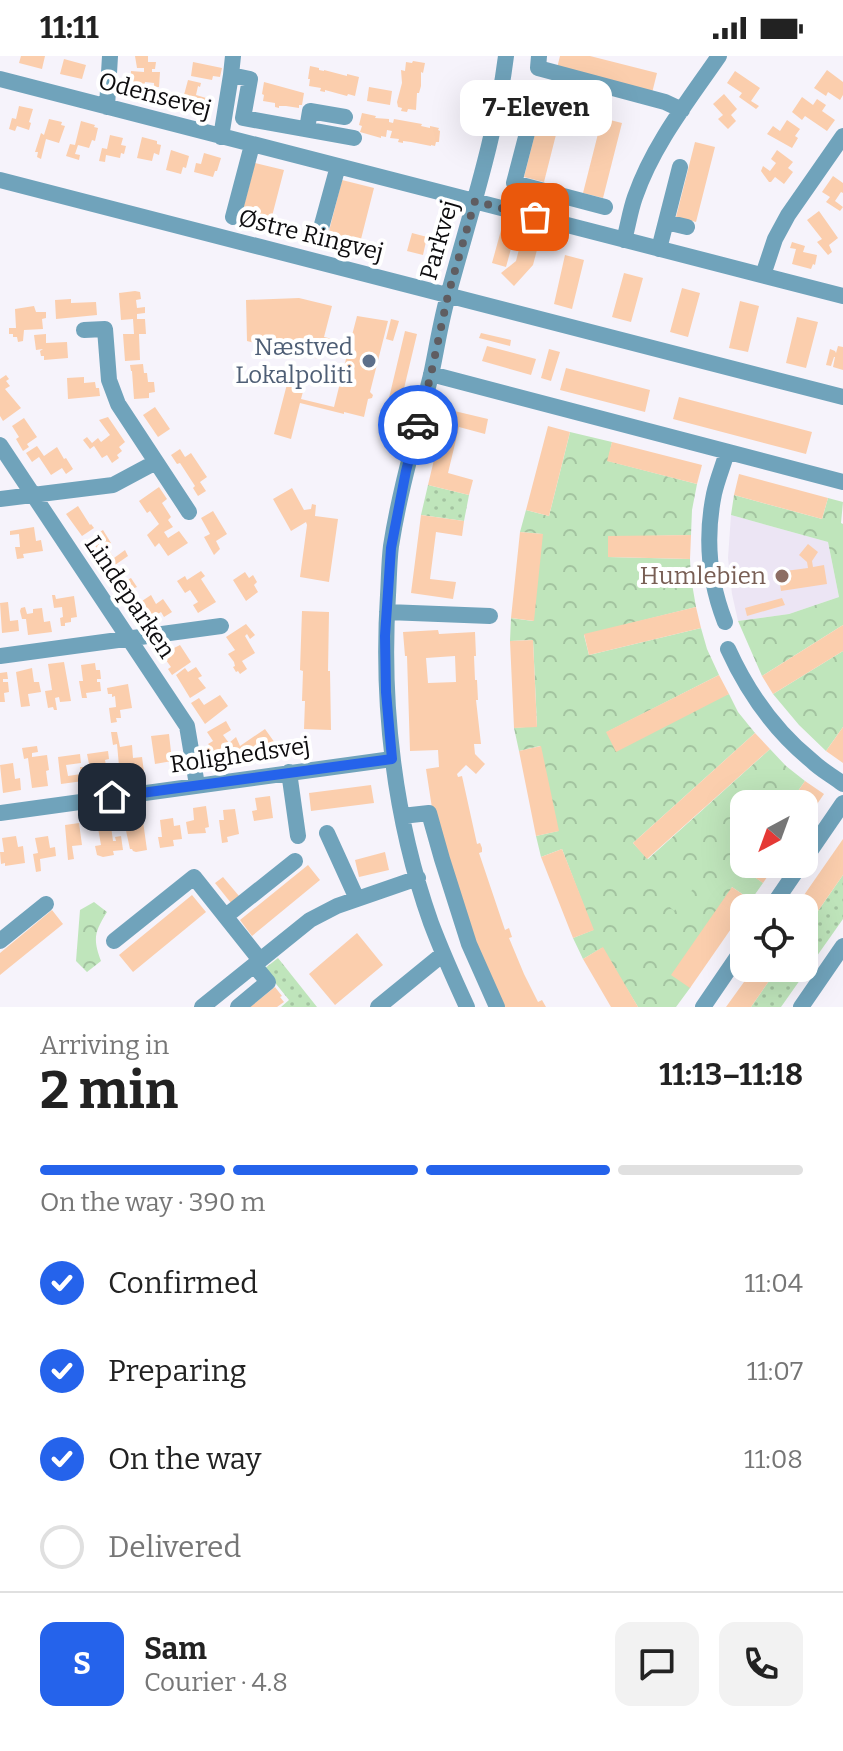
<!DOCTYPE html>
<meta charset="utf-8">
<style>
body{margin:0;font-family:Bitter,serif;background:#f2f2f2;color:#222;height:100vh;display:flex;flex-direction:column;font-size:30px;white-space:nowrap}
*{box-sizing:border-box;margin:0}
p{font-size:26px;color:#767676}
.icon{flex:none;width:44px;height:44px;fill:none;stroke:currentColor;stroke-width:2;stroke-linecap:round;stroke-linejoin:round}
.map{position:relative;height:951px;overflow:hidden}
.drawer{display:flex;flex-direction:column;background:#fff;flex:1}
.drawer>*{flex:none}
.needle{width:52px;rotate:221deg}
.controls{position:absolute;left:730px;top:734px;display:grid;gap:16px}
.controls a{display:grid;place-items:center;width:88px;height:88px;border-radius:16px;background:#fff;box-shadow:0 8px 32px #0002;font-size:40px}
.pin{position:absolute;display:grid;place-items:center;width:68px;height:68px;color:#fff;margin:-34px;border-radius:16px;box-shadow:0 4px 12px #0006}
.courier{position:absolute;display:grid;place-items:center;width:80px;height:80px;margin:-40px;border:6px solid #2563eb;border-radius:50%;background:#fff;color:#222;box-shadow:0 2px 10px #0007}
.bubble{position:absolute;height:56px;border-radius:16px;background:#fff;box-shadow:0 8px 32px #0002;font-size:26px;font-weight:700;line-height:56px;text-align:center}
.headline em{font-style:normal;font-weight:700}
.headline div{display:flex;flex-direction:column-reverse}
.headline{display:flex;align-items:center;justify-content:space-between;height:136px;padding:0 40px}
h1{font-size:52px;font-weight:700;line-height:60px}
.bar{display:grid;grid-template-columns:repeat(4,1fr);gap:12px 8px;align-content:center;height:96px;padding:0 40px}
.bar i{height:10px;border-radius:6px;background:#e0e0e0}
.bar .active{background:#2563eb}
.bar p{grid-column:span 4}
.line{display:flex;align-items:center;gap:20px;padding:0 40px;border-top:2px solid #e0e0e0}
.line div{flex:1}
.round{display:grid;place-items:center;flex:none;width:84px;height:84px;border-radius:16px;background:#f2f2f2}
ol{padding:0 40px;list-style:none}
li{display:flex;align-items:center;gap:24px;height:88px}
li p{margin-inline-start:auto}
li .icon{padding:8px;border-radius:50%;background:#2563eb;color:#fff;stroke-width:4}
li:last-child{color:#767676}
li i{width:44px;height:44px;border:4px solid #e0e0e0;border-radius:50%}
.status{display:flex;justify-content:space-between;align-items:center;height:56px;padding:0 40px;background:#fff;direction:ltr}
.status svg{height:22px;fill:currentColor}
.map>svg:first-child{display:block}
.built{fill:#ece5f4}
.grass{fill:url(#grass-dots)}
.park{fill:url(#park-crowns)}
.garden{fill:#bfe5bb}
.building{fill:#fbcead;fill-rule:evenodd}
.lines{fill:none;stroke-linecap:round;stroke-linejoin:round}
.minor{stroke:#70a3bb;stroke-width:16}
.done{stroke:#5f5d61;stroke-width:8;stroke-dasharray:0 14.4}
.route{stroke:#2563eb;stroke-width:10}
.service-dot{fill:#5c6f8a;stroke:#fff;stroke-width:3}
.education-dot{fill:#8d6e63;stroke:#fff;stroke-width:3}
.labels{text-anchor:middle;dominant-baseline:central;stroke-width:8;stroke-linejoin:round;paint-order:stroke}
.street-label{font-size:24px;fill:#0d0c0e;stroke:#fff}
.service-label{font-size:24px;fill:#4e5e75;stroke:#fff;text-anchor:end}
.education-label{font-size:24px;fill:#785e54;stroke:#fff;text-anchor:end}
</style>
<div class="status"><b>11:11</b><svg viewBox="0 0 49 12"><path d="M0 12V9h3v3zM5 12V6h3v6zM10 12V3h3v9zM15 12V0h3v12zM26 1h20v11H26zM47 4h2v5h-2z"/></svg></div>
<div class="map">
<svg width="843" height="951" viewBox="0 0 843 951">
<defs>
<pattern id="grass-dots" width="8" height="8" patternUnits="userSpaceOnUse" patternTransform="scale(2)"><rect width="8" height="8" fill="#bfe5bb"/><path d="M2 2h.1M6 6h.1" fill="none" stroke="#a3c3a0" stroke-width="1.8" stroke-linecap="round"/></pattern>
<pattern id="park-crowns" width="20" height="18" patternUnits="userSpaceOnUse" patternTransform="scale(2)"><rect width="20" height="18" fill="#bfe5bb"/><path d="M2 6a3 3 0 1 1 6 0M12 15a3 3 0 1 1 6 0" fill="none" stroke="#a3c3a0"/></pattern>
</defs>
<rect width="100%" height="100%" fill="#f6f3fb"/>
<!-- built -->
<path class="built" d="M731,459L828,486L839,541L789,558L738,565L732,538L728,502Z"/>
<!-- grass -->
<path class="grass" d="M428,429L469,439L464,465L421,459Z
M843,819V863L781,951H751L778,912H804V875Z
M278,902L317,951H281L289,944L264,913Z"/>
<!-- park -->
<path class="park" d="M570,376L612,386L608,405L697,428L692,454L691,479L608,481V501L690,503L691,522L696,551L584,579L589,599L701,572L707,593L719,619L607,676L729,638L738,656L755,677L633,787L648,803L770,693L786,710L805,725L789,748H744V808H748L745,814L763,827L751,844L732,831L690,932L676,951H638L602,892L583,903L573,882L593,874L562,793L541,801L536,780L558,775L540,690L519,695L514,672L537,670L533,584L510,585L511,562L533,565L542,478L520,476L526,454L549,460Z
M734,439L822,463L828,442L843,446L841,467L843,468V569L762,620L738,565L789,558L839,541L828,486L731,459Z
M843,595V671L826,695L799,669L773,638Z
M94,846L107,856C94,877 93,883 101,905L87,916L76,905L80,854Z"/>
<!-- garden -->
<path class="garden" d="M685,812L700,825L674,855L659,841Z"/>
<!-- building -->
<path class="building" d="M21,0H45L42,13L19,7Z
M135,0H148V6H156L155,13H152V16H160L159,31H154V27L145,26L144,36H137L136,42H128V35L130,36L131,15L144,16V12H137Z
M560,0H590L657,17L652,37L557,12Z
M64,3L86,9L82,23L60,18Z
M413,5L425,7L423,17L421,16V30L419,37H417L416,54L408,53L407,56L401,55L402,52L398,51L397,46L402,27L401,14L405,15L406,6L412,7Z
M193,6L222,12L220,21L213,20L212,24L191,20Z
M310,10L319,12V14L324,15V14L347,20V18L359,21L355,40L348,38L347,40L325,34V36L320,35L321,32L309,30L310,23H308Z
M827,14L843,26V39L840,44L828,36L826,40L814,32Z
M735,15L760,32L751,45L759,50L756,53L739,41L742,37L727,27Z
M188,24L201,27L200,31L198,30L196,39L206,42L203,56L181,50Z
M264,26L304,37L302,49H299V52L286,50H279V52L275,51V47L263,45L264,39L262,38Z
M369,31L392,35L390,49L367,45Z
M724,38L737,53L731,59L736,65L728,73L718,63L723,59L713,48Z
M802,41L813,49L817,43L826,49L822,55L835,64L827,75L805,60L802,64L792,56Z
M543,46L563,51L544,126L524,121Z
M19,50L33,53L29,66L31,67L29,74L17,70L15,75L9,73L12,62L16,63Z
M362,57L376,60L375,62L389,63V66L393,67L394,63L422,68L421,70L430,72V70L439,72L438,74L440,75L439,86H436L435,90L431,89V90L411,86L403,85V87L398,86L399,83L390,82L392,75L387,74L386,81L381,80V82L360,76L362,70L359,69Z
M602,62L622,67L603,142L583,137Z
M49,63L62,66L61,69L65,70L59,87L46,83L41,103L37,101L38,96H35L41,77L44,79Z
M787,64L800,73L795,80L798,82L792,92L767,78L773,70L780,75Z
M81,65L95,69L94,71L98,72L95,85L92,84L89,92L78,89L75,98L80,99L79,104L66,100L70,88L75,89Z
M110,79L123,82L121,89L126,90L124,98L121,97L120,102L106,99L105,106L99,105L102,92L107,93Z
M142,81L157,85V88L161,89L159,99L154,97L152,105L137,102Z
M695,86L715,91L696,166L676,161Z
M171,94L189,100L186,112L183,111L181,118L166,114Z
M777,94L793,106L788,112L793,116L784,128L775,121L771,126H769L761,115L763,110L770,115L776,107L771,103Z
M204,97L221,102L217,115H215L213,121L194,116L196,107L201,108Z
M255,107L284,114L271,164L242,157Z
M833,120L843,127V137L841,136L835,145L843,151L840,155L826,146L830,141L822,136Z
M342,124L374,132L360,187L328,179Z
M819,155L838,182L829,189L832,196L828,199L817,186L822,183L807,164Z
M503,167L517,171L506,211L492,207Z
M412,177L427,181L423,199L407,195Z
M521,185L538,190L533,209L514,230L501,217L516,205Z
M792,186L805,190L803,196L817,199L815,209L813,208L811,213L792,208L796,193L790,192Z
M565,199L584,204L572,253L554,248Z
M624,217L643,222L631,266L612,261Z
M682,232L700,237L688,281L670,276Z
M135,235L140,236L141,243L136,244L137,252L145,251V257L137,258V263H145L146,278H139L140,304L125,305L123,278H134L133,263L121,264L119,237Z
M299,242L332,250L324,281L350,287L357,260L388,265L370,336L373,339L372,342L368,343L364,361L344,356V358L300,347L291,383L274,378L292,309L309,313L301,343L334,351L349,291L323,285L319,303L247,285L246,244Z
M71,243V247L96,246L97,259L56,263L55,244Z
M740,245L759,250L748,296L729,292Z
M34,250L36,256H46V262L42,263L43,273L24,274L23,285L18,286L17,281H13V278H9V272H16L15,253Z
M797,261L818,266L806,312L786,307Z
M391,263L399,265L393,285L386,283Z
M405,275L417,278L401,345L389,342Z
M481,277L511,284L510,290L479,282Z
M46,278V287L67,286L68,302L44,304V300H41L40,295L43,293L36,294L34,279Z
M487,290L536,303L531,319L482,305Z
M838,290L843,291V314L833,311L835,301H834L831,310L826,309L830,293L835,295L836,297Z
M549,293L560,296L551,325L541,322Z
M143,308L144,317H147L148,326H154L155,336L149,337V342L134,343L132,315H131L130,309Z
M566,312L650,334L645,356L560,334Z
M6,319L9,323L6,325L10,330L5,333L21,352L3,365L0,360V323Z
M84,321V327L95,326L96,332H99L100,340L68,343L67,322Z
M679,341L812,376L806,398L673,363Z
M155,351L170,373L158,381L143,359Z
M446,353L488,363L485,378L459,371L448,417L473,424L469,439L428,429Z
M108,361L125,386L119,391L122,395L117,399L119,402L112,407L107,399L102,402L94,390L90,393L83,384L87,381L92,387L98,382L101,386L110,379L99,364Z
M24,362L37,381L27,388L29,391L23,395L16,383L19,381L12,370Z
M548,370L570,376L549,460L526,454Z
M612,386L702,409L697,428L607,405Z
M37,390L44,400L57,391L64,403L66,402L73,413L66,418L62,412L51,419L39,401L32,406L26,397Z
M180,393L185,401L191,397L207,421L200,426L206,435L198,440L193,432L195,430L180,407L177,408L171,399Z
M739,418L828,442L822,463L734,439Z
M159,431L167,443L162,447L171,461L168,464L173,471L164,476L168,482L179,475L188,487L168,500L159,487L155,491L147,479L159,468L150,455L147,457L139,445Z
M292,432L304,454L311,453L312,448L316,449L315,460L338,463L329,526L300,521L307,469L306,466L291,475L273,443Z
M78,450L90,469L91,468L94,472L82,480L66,458Z
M213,455L227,478L216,485L220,493L214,499L204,481L210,478L201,462Z
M421,459L464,465L462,480L436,476L430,523L456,526L453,543L411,537Z
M34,471L36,485L41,484L43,495L23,498L24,502L17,503L15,491H20L19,478L10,479V475Z
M103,474L111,487L106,490L114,502L125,494L128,500L115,509L112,504L101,511L84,486Z
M520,476L543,478L534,565L511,562Z
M691,479L690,503L608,501V480Z
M808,488L818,496L812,505L813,511L824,509L827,528L781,535L778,516L808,512L807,506L799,499Z
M201,515L205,520L201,523L216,546L198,557L193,549L198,546L190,534L185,537L177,525L185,520L187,524Z
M245,516L249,522L253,519L257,526L254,529L258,536L246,545L233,524Z
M120,517L125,525L131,522L137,531L132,533L134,536L122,543L109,524Z
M52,539H55L56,543L74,540L77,561L71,562V566L65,567V570H61L60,562L63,561L62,551L54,552Z
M151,539L156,548L163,543L172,556L164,561L161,556L150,563L139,548L137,549L142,557L134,562L126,550L136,543L139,547Z
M782,542L785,549L747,560L745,552Z
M8,546L10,565L18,564L19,575L2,577L0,547Z
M25,551L27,558L33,557V553L42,552L44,566L50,565L52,576L28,579L26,563H22L20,555L21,552Z
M696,551L701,572L589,599L584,578Z
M302,555L329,556L328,615H330L331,674L304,673L305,645H302L303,615L300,614Z
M246,568L255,579L250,583L247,578L245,580L255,597L242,605L247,613L240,618L238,615L236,616L233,611L235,610L234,606L228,598L235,594L226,581Z
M843,569V595L773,638L762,620Z
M438,574L439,578L475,576L476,600H474L475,624H477L478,644H476L481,688H474L475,698L485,708L476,718L466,709L457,718L458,721L462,720L477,788L480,787L482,792V796L479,797L505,874L509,872L512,881L509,882L524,918L538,946L542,944L546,951H503L480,902L432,752L426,713L439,711L438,694L410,695L407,600H405L403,576ZM455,600L456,626L428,627L426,602Z
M533,584L537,671L514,672L510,585Z
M180,589L191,606L172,619L168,613L171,611L163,600L161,602L158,597L164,593L166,596Z
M64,606L71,645L60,646L59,641L55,642L57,654H54L53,651L48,652L45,635L52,634L48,608Z
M95,607L96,614H100L101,623H97V626H100L101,635L86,637L87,642H82L79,625H83L81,609Z
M196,611L202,620L198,622L206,632L190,642L176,619L185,612L188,616Z
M32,612L34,626H39L41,636L28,638L30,650L21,651L16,616Z
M7,616L8,623H3V626H8L9,636L4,637L5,646H0V617Z
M719,619L729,638L616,696L606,676Z
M128,628L132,652L120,654L121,662H116L117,666L111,667L109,652L116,651L115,640L112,641V638H108L107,632Z
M220,639L228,650L205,668L191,647L199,642L204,649Z
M226,665L231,674L223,679L229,687L236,681L240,690L265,673L275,687L268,692L267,690L239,710L225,690L211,698L207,693L210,690L208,688L213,685L207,676Z
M843,671V707L826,695Z
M111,676H117L120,691L132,689L133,702L142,701L144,716L120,721L117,688L113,689Z
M755,677L770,693L647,803L633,787Z
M169,678L172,705L155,708L151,680Z
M37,690L38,696L32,697V701L47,699L49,714L46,715L48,730L32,732L28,702L24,703L22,692Z
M541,690L559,775L536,780L519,695Z
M108,695L109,703L105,704L108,720L92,723L87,698Z
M80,698L81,707L66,709L68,720L81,718L80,711H85L86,721H83V725L61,728L58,701Z
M13,707L15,723L20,722L21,734L3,737L0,709Z
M805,725L824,738L804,767V748H789Z
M371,729L374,747L311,755L309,737Z
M270,740L273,762L254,765L252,755L257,754L255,742Z
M206,750L209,771L205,772L206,777L188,778L186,766L194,764L193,752Z
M235,753L239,778L227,781L228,786L222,787L219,764H224L223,754Z
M142,758L147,794L136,796L133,795L132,793H130L125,770H128L127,760Z
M173,762L174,770L180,769L182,783L173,784L174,790L160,792L158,781H162L160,764Z
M79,767L82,789L72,790L74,803L68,804L65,769Z
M111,770L113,785H116L115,781L121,780L123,794L113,795L114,799L103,801L97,799L95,790L101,789L98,772Z
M16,780L18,791L23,790L25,807L5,810V807L1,808L0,796H4L2,782Z
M48,780L50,792L55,791L56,800L40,803L41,815L36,816L33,798L38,797L35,782Z
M843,783V819L804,875V852H795Z
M562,793L594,874L573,882L541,801Z
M385,796L389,814L359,821L355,804Z
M748,808H776L763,827L744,814Z
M308,809L320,824L252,880L240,864Z
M223,821L239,840L231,847L215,827Z
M732,831L751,844L690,932L671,919Z
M192,839L206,856L133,916L119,899Z
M52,854L63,868L0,919V897Z
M357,877L383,909L335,949L309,918Z
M603,891L638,951H611L583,903Z
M754,912H778L751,951H726Z
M275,931L282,940L280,941L284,946L277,951H250Z"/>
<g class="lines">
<!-- minor -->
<path class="minor" d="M539,0L538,12L665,46L682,54
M231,19L250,23L243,62L354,82
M0,23L843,240
M107,51L110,0
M532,58L514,127L605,151
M307,73L310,55L345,61
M221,81L231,19L233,0
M0,124L843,341
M233,161L252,89
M666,166L687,171
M318,183L338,110
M624,184C628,170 630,155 635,141C653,89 688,45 719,0
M659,193L680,111
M763,219L775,183L788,159L843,80
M84,274L105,273L109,324L118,348L189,456
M431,318L843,426
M0,389L187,670L197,729
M0,443L113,429L156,406
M387,556L490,560
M725,566C709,525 705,482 714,438C717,424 723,410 727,396
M728,593C748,637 775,675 812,705C821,714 833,720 843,728
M0,600L221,570
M289,716L298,780
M0,757L392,703
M402,760L429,757L442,803L469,888L497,951
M327,777L357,843
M804,804L843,747
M771,852L801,808
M226,860L295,805
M0,885L46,848
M114,885L194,821L260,904
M202,951L310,864L337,850L418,822
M238,951L268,926L254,909
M378,951L443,898
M467,951C454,923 442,896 431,867C394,763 381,648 388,539C389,523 389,506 391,490C400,432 417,376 431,319C437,291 441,263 449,236C470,158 496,80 506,0
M703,951L744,891
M801,951L843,890"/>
</g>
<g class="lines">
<!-- done -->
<path class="done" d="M418,369L431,318L448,239L475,145L535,161"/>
<!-- route -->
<path class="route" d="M112,741L392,703L386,636L385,580L391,492L406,415L418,369"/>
</g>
<!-- markers -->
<circle class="service-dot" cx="369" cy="305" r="8"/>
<circle class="education-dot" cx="782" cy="520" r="8"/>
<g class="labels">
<!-- street labels -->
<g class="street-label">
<text transform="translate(155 39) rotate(15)">Odensevej</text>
<text transform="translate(311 179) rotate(14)">Østre Ringvej</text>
<text transform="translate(439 184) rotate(-74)">Parkvej</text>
<text transform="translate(130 541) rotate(56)">Lindeparken</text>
<text transform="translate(240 699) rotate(-8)">Rolighedsvej</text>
</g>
<!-- service labels -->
<g class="service-label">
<text x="353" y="291">Næstved<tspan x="353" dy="28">Lokalpoliti</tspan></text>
</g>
<!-- education labels -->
<g class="education-label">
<text x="766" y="520">Humlebien</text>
</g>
</g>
</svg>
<div class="controls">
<a><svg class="needle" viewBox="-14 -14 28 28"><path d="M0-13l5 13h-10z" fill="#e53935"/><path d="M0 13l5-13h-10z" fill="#767676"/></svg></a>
<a><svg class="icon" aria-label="locate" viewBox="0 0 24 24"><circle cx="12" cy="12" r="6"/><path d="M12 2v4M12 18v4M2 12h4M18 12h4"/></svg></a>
</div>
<div class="pin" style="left:535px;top:161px;background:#ea580c"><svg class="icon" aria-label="bag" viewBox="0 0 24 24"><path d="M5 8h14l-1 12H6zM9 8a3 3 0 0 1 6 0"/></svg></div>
<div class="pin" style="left:112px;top:741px;background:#1f2937"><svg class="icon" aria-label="home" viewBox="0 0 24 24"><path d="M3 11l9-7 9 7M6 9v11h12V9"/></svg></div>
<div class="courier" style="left:418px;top:369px"><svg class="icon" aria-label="car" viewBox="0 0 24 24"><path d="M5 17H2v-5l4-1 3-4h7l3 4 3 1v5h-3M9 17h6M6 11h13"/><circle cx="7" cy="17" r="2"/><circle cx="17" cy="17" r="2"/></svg></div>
<div class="bubble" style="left:460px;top:24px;width:152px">7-Eleven</div>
</div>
<section class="drawer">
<div class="headline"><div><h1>2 min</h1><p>Arriving in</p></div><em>11:13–11:18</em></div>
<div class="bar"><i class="active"></i><i class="active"></i><i class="active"></i><i></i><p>On the way · 390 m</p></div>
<ol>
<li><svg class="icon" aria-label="check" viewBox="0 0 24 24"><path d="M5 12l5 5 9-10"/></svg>Confirmed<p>11:04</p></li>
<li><svg class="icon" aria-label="check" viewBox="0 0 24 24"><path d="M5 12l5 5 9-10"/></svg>Preparing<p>11:07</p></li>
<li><svg class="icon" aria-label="check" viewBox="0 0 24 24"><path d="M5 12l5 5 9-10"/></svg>On the way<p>11:08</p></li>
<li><i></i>Delivered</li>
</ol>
<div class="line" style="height:144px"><b class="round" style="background:#2563eb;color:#fff">S</b><div><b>Sam</b><p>Courier · 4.8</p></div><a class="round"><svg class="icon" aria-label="chat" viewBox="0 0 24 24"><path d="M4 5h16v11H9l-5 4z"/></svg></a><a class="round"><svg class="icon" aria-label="phone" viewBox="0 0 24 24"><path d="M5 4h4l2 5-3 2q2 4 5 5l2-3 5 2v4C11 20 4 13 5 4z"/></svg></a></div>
</section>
